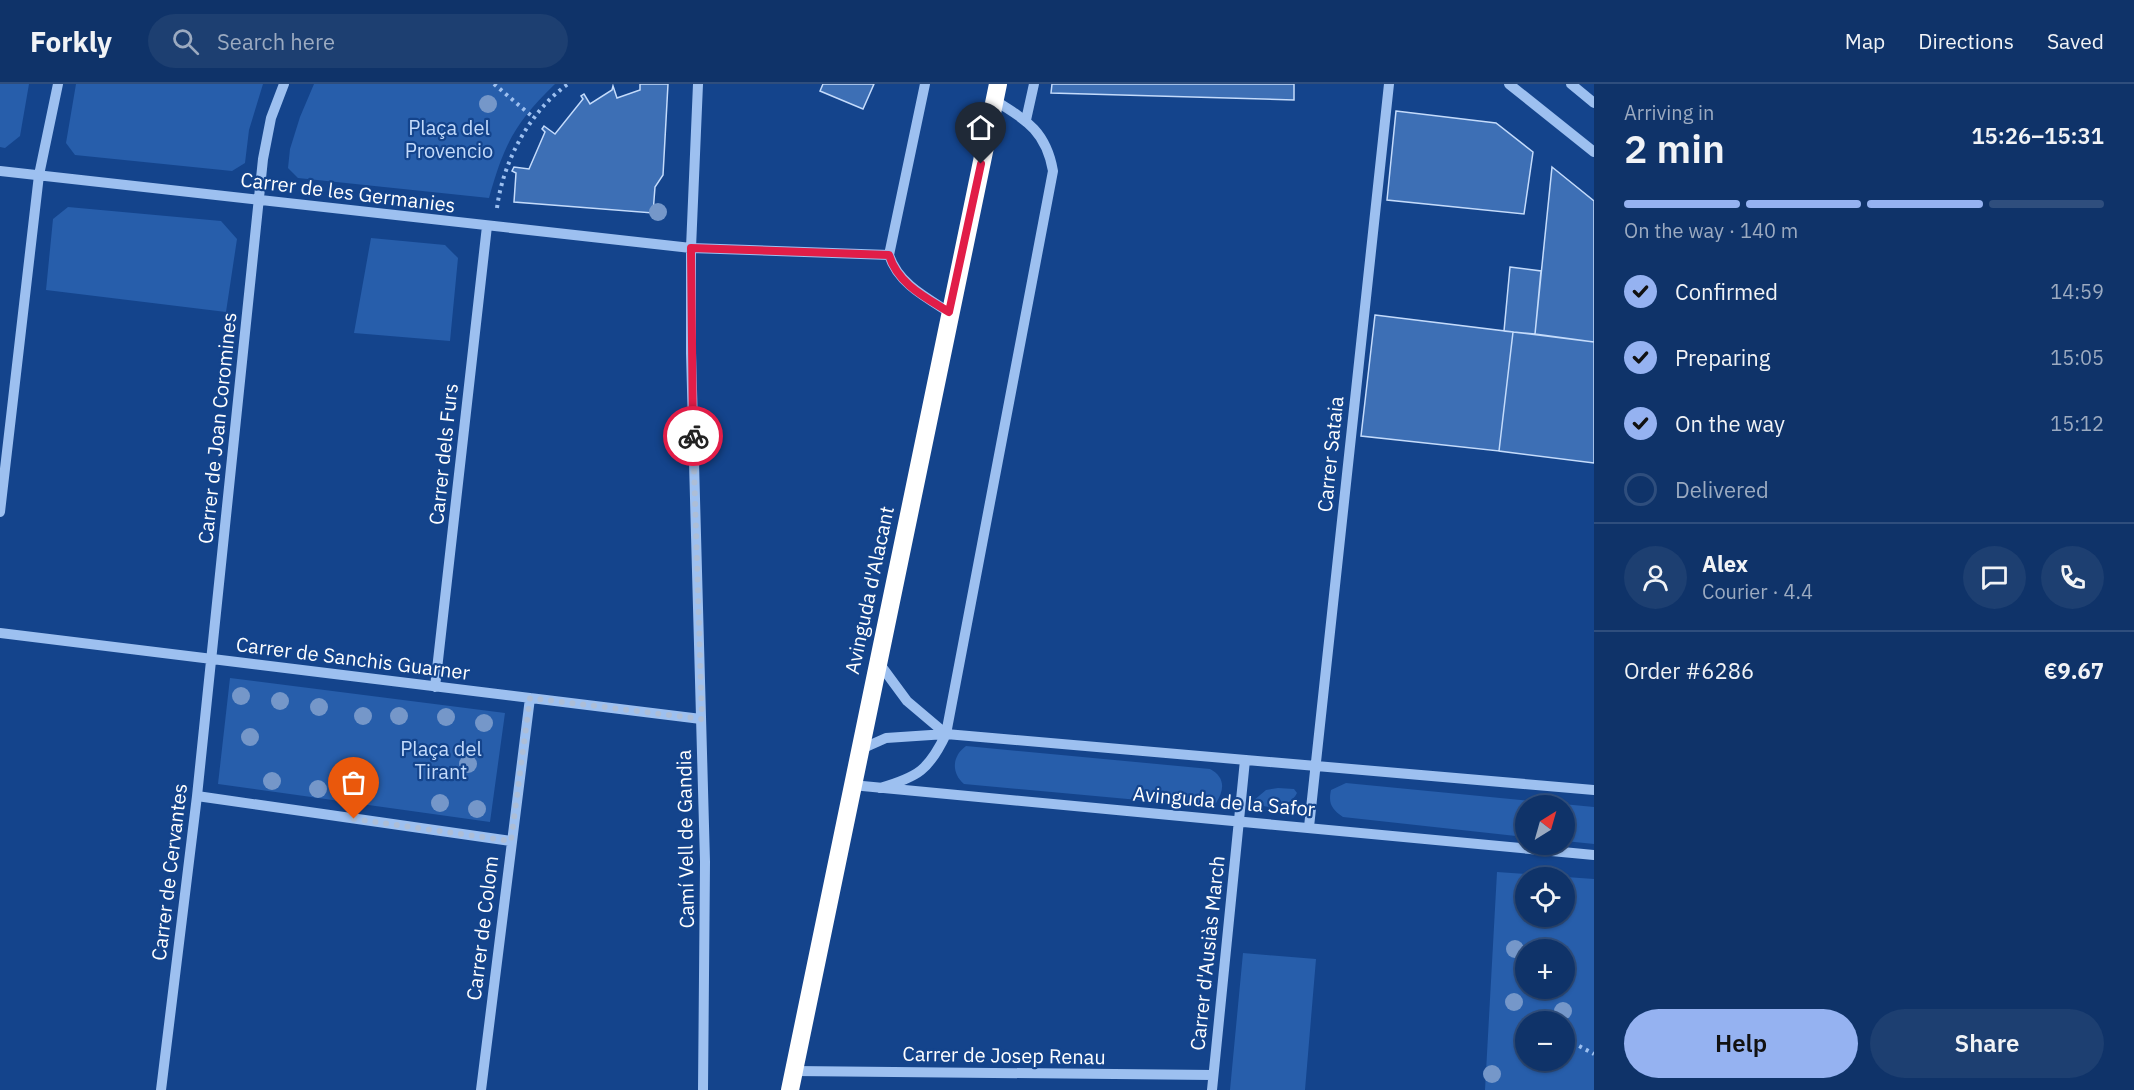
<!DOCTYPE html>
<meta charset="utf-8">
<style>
body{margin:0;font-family:"IBM Plex Sans",sans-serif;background:#1d3f71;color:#f1f3f6;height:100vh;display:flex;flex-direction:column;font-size:22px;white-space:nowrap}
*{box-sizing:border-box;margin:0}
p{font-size:20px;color:#9baac0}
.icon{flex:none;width:33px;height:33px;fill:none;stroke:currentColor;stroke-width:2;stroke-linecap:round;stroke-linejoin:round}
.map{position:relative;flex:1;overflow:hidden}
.panel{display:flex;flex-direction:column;background:#0f3369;width:540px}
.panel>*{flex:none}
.needle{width:39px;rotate:37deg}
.fabs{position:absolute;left:1515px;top:711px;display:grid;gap:12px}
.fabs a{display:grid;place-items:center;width:60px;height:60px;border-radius:50%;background:#0f3369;box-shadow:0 2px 4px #0004,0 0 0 2px #2f4e7d;font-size:30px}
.pin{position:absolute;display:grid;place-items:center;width:51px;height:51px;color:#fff;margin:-62px -26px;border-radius:50% 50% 50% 0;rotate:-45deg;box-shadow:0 0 6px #0007}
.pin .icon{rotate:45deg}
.courier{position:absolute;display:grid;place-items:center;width:60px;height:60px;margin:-30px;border:4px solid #e11d48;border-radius:50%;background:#fff;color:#222;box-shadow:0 2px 8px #0007}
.headline em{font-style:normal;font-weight:600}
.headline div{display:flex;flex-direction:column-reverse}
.headline{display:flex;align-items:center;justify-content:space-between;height:102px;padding:0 30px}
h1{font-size:39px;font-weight:600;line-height:45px}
.bar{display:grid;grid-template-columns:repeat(4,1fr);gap:9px 6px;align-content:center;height:72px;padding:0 30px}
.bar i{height:8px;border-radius:4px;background:#2f4e7d}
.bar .current{background:#95b2f1}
.bar p{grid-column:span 4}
.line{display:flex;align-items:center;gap:15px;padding:0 30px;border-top:2px solid #2f4e7d}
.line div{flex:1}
.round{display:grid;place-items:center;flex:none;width:63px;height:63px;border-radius:32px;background:#1d3f71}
ol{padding:0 30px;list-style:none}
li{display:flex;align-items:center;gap:18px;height:66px}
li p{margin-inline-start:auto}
li .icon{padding:6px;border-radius:50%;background:#95b2f1;color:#111;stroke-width:4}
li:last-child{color:#9baac0}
li i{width:33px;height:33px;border:3px solid #2f4e7d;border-radius:50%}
.primary-button{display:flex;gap:12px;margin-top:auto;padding:12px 30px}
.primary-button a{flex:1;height:69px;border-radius:36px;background:#95b2f1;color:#111;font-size:24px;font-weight:600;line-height:69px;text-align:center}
.primary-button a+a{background:#1d3f71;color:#f1f3f6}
header{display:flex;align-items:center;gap:36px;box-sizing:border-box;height:84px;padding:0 30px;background:#0f3369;border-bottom:2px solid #2f4e7d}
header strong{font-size:28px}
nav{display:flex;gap:33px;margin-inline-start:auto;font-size:21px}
.search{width:420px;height:54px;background:#1d3f71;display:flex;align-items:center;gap:15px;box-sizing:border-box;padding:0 21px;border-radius:33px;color:#9baac0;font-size:22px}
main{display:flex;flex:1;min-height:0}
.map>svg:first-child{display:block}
.green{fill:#275eab;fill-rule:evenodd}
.building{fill:#3d6fb5;stroke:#c4dbfb;stroke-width:1.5}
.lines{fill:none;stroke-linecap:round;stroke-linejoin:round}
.path{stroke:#9dc0f0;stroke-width:4;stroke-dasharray:3 4.5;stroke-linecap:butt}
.minor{stroke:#9dc0f0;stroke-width:10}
.highway{stroke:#fff;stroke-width:18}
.tree{fill:#7597c9}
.done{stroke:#adbed7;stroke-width:6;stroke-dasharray:0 10.8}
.route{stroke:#e11d48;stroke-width:8}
.labels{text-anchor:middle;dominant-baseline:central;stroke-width:4.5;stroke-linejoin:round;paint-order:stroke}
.park-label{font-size:20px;fill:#c4dbfb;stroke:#14448c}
.street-label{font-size:20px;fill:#fff;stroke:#14448c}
</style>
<header>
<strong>Forkly</strong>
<div class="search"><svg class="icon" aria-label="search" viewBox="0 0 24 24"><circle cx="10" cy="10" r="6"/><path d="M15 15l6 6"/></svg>Search here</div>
<nav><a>Map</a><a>Directions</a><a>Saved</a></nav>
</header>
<main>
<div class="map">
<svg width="1594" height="1006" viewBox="0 0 1594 1006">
<rect width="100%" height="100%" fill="#14448c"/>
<!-- green -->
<path class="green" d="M0,0H29L20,52L5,64L0,63Z
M76,0H263L249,46L245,79L232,87L75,71L66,59Z
M314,0H555C515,39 504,60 489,114L298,94L288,84L290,65L300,33Z
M68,123L221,137L237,155L226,228L46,206L53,135Z
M371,154L445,161L458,174L450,257L354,249Z
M230,594L505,629L490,738L218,700Z
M966,662L1210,685C1225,693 1225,705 1216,719L1204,722L964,700C951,689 952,672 966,662Z
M1346,699L1594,723V760L1565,757L1564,722H1526L1525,753L1343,733C1332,725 1328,720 1331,706Z
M1278,704L1294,705L1297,709C1290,724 1265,727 1253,717L1266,706Z
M1497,788L1594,795V1006H1485ZM1526,794H1564V832H1526ZM1526,866H1564V904H1526ZM1526,938H1564V976H1526Z
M1243,869L1316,875L1305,1006H1230Z"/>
<!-- building -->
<path class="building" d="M640,0H668L663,91L655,103L653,129L514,118L516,89L512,87L514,83L529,85L545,48L542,45L544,42L555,50L583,15L581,12L584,10L590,20L612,6L613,2L617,14L640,6Z
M823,0H874L863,25L820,7Z
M1052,0H1294V16L1051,9Z
M1396,27L1496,39L1533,68L1524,130L1387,116Z
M1552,83L1594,117V258L1535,250Z
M1510,183L1541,187L1535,250L1504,247Z
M1375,231L1513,248L1499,367L1361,352Z
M1513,248L1594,258V379L1499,367Z"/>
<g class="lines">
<!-- path -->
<path class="path" d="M494,0L534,34
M497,124C503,77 530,27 568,0
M1566,955L1594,970"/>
<!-- minor -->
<path class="minor" d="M698,0L691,164V269L705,778L703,1006
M925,0L889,171C898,199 925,213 949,228
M1509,0L1594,68
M1571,0L1594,19
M1026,36L1034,0
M0,87L691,164L889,171
M0,428L39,91L58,0
M0,549L701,635
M879,579L907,617L946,650
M435,603L487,142
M859,666L886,654L946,650L1594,706
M852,701L1594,771
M880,704C918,693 929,686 946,650L1053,87C1046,47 1026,36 994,16
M197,712L511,757
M1309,743L1389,0
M794,987L1213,991
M161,1006L197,712L263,75L271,34L284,0
M481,1006L530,614
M1212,1006L1245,676"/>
<!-- highway -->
<path class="highway" d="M790,1006L998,0"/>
</g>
<!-- trees -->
<g class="tree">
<circle cx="488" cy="20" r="9"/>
<circle cx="658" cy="128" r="9"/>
<circle cx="241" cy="612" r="9"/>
<circle cx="280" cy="617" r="9"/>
<circle cx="319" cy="623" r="9"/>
<circle cx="363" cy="632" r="9"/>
<circle cx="399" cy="632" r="9"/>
<circle cx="446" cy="633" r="9"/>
<circle cx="484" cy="639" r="9"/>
<circle cx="250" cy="653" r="9"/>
<circle cx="468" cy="680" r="9"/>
<circle cx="272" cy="697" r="9"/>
<circle cx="362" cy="702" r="9"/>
<circle cx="318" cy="705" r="9"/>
<circle cx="440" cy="719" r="9"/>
<circle cx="477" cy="725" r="9"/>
<circle cx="1515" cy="865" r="9"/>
<circle cx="1514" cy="918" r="9"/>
<circle cx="1563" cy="927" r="9"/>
<circle cx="1492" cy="990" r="9"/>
</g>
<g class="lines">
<!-- done -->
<path class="done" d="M354,735L511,757L530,614L702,635L693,352"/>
<!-- route -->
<path class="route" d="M693,352L691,164L889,171C898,200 925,213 949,228L981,80"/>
</g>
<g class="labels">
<!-- park labels -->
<g class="park-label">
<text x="449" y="43">Plaça del<tspan x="449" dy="23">Provencio</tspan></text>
<text x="441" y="664">Plaça del<tspan x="441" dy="23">Tirant</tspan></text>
</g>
<!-- street labels -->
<g class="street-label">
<text transform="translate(348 108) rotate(7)">Carrer de les Germanies</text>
<text transform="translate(217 344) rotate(-84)">Carrer de Joan Coromines</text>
<text transform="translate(443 370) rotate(-84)">Carrer dels Furs</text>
<text transform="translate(1330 370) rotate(-84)">Carrer Sataia</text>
<text transform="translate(869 506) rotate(-78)">Avinguda d'Alacant</text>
<text transform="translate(353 574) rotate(7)">Carrer de Sanchis Guarner</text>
<text transform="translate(1224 717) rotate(5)">Avinguda de la Safor</text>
<text transform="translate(685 755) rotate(-91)">Camí Vell de Gandia</text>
<text transform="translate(169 788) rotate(-83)">Carrer de Cervantes</text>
<text transform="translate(482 844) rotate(-83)">Carrer de Colom</text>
<text transform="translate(1207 869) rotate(-84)">Carrer d'Ausiàs March</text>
<text transform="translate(1004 971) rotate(1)">Carrer de Josep Renau</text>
</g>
</g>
</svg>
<div class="fabs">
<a><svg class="needle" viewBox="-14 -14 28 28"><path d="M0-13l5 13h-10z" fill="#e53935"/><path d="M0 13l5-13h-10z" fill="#9baac0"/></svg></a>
<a><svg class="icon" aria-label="locate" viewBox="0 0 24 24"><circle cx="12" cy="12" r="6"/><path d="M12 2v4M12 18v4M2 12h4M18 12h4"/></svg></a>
<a>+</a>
<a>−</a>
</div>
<div class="pin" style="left:354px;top:735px;background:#ea580c"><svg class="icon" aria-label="bag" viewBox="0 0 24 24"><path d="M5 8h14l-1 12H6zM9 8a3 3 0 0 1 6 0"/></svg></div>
<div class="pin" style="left:981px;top:80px;background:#1f2937"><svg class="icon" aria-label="home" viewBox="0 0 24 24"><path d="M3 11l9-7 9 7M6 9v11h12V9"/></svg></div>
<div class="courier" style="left:693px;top:352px"><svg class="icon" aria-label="bike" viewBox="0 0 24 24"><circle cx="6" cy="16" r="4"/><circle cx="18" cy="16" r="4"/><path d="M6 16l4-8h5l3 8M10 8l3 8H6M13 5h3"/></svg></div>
</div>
<section class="panel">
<div class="headline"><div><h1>2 min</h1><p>Arriving in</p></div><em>15:26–15:31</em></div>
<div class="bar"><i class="current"></i><i class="current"></i><i class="current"></i><i></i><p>On the way · 140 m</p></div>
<ol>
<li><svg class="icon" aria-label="check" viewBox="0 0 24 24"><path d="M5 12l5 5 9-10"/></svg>Confirmed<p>14:59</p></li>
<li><svg class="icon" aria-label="check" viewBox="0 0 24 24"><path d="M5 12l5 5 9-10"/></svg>Preparing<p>15:05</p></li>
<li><svg class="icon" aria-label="check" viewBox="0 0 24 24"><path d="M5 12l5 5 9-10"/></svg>On the way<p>15:12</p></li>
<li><i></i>Delivered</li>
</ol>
<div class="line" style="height:108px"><a class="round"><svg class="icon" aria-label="person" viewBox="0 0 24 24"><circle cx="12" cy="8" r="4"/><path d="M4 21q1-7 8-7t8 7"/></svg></a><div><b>Alex</b><p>Courier · 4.4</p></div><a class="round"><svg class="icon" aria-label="chat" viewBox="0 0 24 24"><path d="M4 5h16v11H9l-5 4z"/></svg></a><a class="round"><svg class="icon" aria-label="phone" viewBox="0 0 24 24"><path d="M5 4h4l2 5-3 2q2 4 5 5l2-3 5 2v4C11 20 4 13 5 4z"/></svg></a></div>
<div class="line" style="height:78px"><div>Order #6286</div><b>€9.67</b></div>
<div class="primary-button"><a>Help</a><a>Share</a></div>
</section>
</main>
